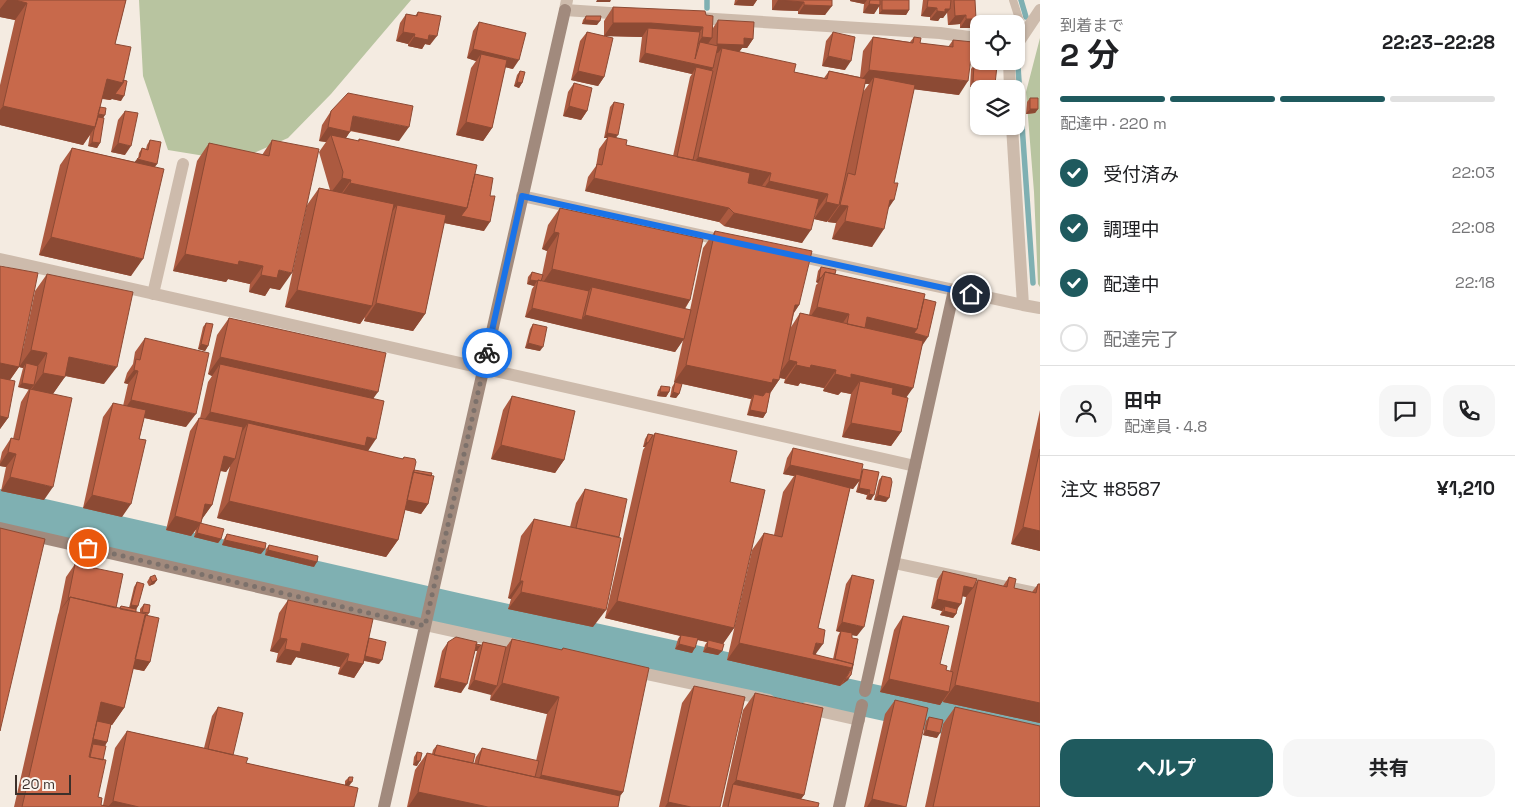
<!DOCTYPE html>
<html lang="ja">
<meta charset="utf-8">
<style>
body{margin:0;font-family:"Space Grotesk","Noto Sans JP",sans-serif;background:#f6f6f6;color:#202124;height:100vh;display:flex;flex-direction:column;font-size:19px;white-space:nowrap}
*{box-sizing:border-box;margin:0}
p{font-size:16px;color:#757577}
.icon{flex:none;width:28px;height:28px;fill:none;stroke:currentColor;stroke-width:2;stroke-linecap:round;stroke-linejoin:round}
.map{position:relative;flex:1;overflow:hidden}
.details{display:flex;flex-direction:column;background:#fff;width:475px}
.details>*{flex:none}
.controls{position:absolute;left:970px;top:15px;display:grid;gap:10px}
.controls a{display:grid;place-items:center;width:55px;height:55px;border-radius:10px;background:#fff;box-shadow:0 1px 4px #0004;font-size:25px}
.scale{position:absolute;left:15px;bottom:12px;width:56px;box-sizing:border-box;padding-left:5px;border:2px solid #3b302b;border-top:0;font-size:14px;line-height:18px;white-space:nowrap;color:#3b302b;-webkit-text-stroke:4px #fbf5ee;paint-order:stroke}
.pin{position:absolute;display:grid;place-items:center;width:42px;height:42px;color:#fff;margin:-21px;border:2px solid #fff;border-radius:50%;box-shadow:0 1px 5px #0007}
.courier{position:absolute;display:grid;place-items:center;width:50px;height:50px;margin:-25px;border:4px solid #1a73e8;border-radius:50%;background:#fff;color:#222;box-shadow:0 1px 6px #0007}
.overview em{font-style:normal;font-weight:700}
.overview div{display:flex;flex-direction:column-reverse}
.overview{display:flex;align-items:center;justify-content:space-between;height:85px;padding:0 20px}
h1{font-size:32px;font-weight:700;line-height:38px}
.bar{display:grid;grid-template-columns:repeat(4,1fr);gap:8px 5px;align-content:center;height:60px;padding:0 20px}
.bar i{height:6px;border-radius:4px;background:#e0e0e0}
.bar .selected{background:#1f5a5e}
.bar p{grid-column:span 4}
.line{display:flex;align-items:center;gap:12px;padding:0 20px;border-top:1px solid #e0e0e0}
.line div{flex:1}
.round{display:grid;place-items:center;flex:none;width:52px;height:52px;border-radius:15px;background:#f6f6f6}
ol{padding:0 20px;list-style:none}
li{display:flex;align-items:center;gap:15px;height:55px}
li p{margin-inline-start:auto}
li .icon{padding:5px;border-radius:50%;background:#1f5a5e;color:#fff;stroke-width:4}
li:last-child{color:#757577}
li i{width:28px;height:28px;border:2px solid #e0e0e0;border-radius:50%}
.action{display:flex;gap:10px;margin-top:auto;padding:10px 20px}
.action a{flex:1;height:58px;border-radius:15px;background:#1f5a5e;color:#fff;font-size:20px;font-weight:700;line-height:58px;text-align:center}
.action a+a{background:#f6f6f6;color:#202124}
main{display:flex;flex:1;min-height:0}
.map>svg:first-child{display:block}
.green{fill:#b8c4a0}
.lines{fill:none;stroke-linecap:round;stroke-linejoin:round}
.stream{stroke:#7fb0b2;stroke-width:5.5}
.river{stroke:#7fb0b2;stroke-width:34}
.lane{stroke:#cdbbac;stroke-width:8}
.street{stroke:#cdbbac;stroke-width:12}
.secondary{stroke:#a18a7d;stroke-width:12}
.wall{fill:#ac5a40;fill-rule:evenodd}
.shaded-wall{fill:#8c4a34}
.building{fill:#c8694b;stroke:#8c4a34}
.done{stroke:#7c716b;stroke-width:5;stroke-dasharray:0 9}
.route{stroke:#1a73e8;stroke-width:6}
</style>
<main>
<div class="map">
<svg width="1040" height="807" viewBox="0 0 1040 807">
<rect width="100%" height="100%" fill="#f4ebe1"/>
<!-- green -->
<path class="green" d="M139,0H411L331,94L288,138L252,154L211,157L168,150L143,76Z
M1040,38V287L1038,284L1034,192L1026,92Z"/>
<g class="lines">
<!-- stream -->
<path class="stream" d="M707,0V8
M1021,0L1026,17
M1018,67L1033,283"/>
<!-- river -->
<path class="river" d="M0,506L457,610L1040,738"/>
<!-- lane -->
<path class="lane" d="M1013,0L1024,34"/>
<!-- street -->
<path class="street" d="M567,0L565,10L625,14
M698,18L940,33L969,37L979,40
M1016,46L1040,10
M1009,61L1010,89
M1012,126L1023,305L1040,308
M522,196L727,241
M793,255L1023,305
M0,259L915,466
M153,294L183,164
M894,563L1040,594
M425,625L525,647
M632,671L769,700
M806,708L859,720"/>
<!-- secondary -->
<path class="secondary" d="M0,528L425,625
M865,691L954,290
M384,807L565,10
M839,807L862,705"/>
</g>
<!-- wall -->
<path class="wall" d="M0,0H126L115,44L123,80L121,101L112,99L110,100L102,99L100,107L103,118L100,143L97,148L88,146L90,135L83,145L0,125V85L15,20L0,17Z
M735,0H757L753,6L734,5Z
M772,0H832L825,15L798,14V11L772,10Z
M850,0H909V10L906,15L879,14V6L874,14L863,13L864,4L850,1Z
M923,0H975L970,28H960V24L948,25L947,12L943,18H940L938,21L930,20V17L921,16Z
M613,7L706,15L713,28L718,20L753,39L747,48H742L739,52L794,72L824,78L829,71L860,77L863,51L873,37L910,42L914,37L920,43L948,47L953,40L959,95L914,89L888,208L872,247L832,239L836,223L828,222V220L827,222L814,219L816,211L802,243L724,226L719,222L585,191L588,177L596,166L599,149L607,138H604L610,107L614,102L616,137L626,145L673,156L690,77L692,74L639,62L642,37L605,36L604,77L598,86L571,80L580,41L587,32L604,36V21ZM865,84H869L863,92Z
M418,12L430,45L425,44L422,49L408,46V44L396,41L400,23L406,14L415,16Z
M586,16L597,25L582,24L583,20Z
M479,22L513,69L505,67L492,128L483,141L456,135L471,68L476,61L467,58L473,31Z
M833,32L845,70L822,66L826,41Z
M974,65L995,84L992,88L979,89L975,91V87H970L971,69Z
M520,71L522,83L519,88L514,86L517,75Z
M574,83L587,111L581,120L563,116L568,92Z
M1030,98L1038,109L1035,113L1026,114L1027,102Z
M125,111V155L111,152L118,120Z
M331,111L399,141L350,131L346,138L358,141L359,139L475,174L484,231L444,223L425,314L413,331L364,321L365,317L360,324L285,307L307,205L319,188L330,190L319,152L326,142L319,141L322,125Z
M150,140L157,164L155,167L131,276L39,255L60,165L72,148L135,162L138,159L139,153L142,148L146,149L147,145Z
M272,140L280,290L270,288L265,296L249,292L250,284L228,279L226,282L173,271L197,161L209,143L262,155Z
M560,208L690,300L685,309L690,310L703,248L715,231L799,305L794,313L791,327L800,313L809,315L816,285L818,283L816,282L818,271L821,267L835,274L924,299L922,346L906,398L901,432L891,446L842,437L851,394L841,392L838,395L823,391L824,388L800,383L798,386L784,383L785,379L779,378V380L770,393L766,413L763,418L747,415L751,399L678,383L679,394L676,398L670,397L672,387L675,382H674L683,340L675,352L525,317L532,289L534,286L527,284L528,277L532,272L542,275L547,251L542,249L548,225Z
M0,266L23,349L35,291L47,274L104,384L65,376L53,394L44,500L1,491L6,467L0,466V461L2,452L11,438L13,439L21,402L29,389L18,387L23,368L19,367L10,380L8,418L0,429Z
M229,318L374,398L368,451L402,459L404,457L414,470L428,504L421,514L405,510L398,540L386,557L217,518L230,466L226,472L220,471L212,505L202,519L200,523L221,539L218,543L194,537L196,529L191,536L166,530L190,431L199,418H200L208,382L212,376L208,374L217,335Z
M206,323L208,346L205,351L198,349L203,327Z
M533,324L540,351L525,348L530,329Z
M145,338L186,427L144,418L122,517L83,508L103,417L113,403L123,406L128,384L124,383L127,373L133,364L135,352Z
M661,386L669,392L666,397L657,396L658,391Z
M512,396L564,460L555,473L491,459L503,410Z
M1040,410V551L1011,544Z
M655,433L730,482L734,628L723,644L722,651L718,655L703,652L705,645L707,642L697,640L692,653L675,649L678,639L680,636L605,618L643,450L645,447H643L645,439L648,434L653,435Z
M793,448L861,472L863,469L879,472L871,500L866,499L867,495L856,492L859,481L853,489L850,488L818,628L816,655L833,659L838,636L840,632L836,631L846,584L852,575L857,636L852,635L848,680L840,686L727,660L752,550L764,533L774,535L783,492L794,476L783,474L787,458Z
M882,476L886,502L874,500L879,480Z
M585,489L593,627L508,609L511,599L508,598L521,536L534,519L570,527L576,503Z
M227,534L261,554L222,545L224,539Z
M269,545L314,567L265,555L266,549Z
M75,564L116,608H119L121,606L129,608L134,587L137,582L138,606L136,610V612L140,613V609L144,604L149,613L147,616L150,662L144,671L133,669L124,708L112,725H111L107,742L105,746L98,797L101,805H103L115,748L127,731L204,748L212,716L218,707L233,755L246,763L345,785V781L349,777V786L354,807H14L58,615L59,612L66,577Z
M943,571L975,584L978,580L1003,586L1009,577L1014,588L1032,592L1038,584L1040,723L943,702V700L940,705L880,692L894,630L903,616L940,664L946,670L950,671L966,597L962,596L956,614L953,618L940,615L942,611L931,608L937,580Z
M150,577L157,580L154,584L149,586L147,582Z
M288,600L369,638L379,664L364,661L363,664L354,678L338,674L340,667L296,657L291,665L276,662L278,653L270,651L279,613Z
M512,639L561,650L563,648L623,792L620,796L618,807H407L415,770L427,753L432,754L433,750L437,745L474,764L476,757L482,748L536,761L547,714L490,700L491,694L468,689L477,651H475L461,693L434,687L442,651L448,642L481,645L483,642L506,647Z
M694,686L720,807H659L682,703Z
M755,693L804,795L801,799L818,807H722L743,710Z
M895,700L906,807H864L885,714Z
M955,707L1040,807H925L943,724Z
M929,717L937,738L923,735L926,721Z
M417,752V766L413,765L414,757Z"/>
<!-- shaded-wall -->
<path class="shaded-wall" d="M7,0H15L27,3L15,20L0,17V9Z
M597,0H611L610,2H596Z
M738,0H757L753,6L734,5Z
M778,0L804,2L798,11L772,10Z
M851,0H867L864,4L850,1Z
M869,4L880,5L874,14L863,13Z
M804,5L832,6L825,15L798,14Z
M927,7L937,8L930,17L921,16Z
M945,9H950L943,18H940L938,21L930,20L937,11Z
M882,10H909L906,15L879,14Z
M966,15L960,24L948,25L955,16Z
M966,19H976L970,28H960Z
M585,20L600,21L597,25L582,24Z
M613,23H651L703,27L694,41L648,28L642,37L604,36Z
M403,32L415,34L408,44L396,41Z
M429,35L437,36L430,45L425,44L422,49L408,46L414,37Z
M702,37L712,38L703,51L700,42L693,51Z
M744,38L753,39L747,48H742L737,55L722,48L718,53H710L717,44Z
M473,49L519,60L513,69L479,61L481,54L476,61L467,58Z
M645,53L713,68L707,77L696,67L692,74L639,62Z
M828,56L851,61L845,70L822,66Z
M869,70L968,81L959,95L872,84L874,77L869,84L859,83Z
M578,71L604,77L598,86L571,80Z
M107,79L123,83L124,96L121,101L112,99L110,100L95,97Z
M517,82L522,83L519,88L514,86Z
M973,82H978L975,87H970Z
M989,83L995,84L992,88L979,89V91H975L978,86Z
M3,106L95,127L83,145L0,125V110Z
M569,106L587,111L581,120L563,116Z
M1030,109H1038L1035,113L1026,114Z
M96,114L105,115L102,120L95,119Z
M353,116L409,127L399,141L344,129Z
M466,122L492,128L483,141L456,135Z
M328,127L350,132L341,145L331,135L326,142L319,141Z
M607,133L618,135L614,140L608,136L607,138H604Z
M92,142L100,143L97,148L88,146Z
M118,143L131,146L125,155L111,152Z
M698,157L771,173L759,190L686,174Z
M137,159L157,164L153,168L133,164Z
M342,178L351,180L339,197L329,195Z
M594,178L729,208L719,222L585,191Z
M769,181L828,194L816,211L757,198Z
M350,183L467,208L490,222L484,231L396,213L397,205L392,212L338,200Z
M890,200H894L882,218Z
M826,202L839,205L827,222L814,219Z
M840,205L848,206L836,223L828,222Z
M734,213L811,230L802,243L724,226Z
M845,221L884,229L872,247L832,239Z
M554,232L559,233L547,251L542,249Z
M51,237L143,259L131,276L39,255Z
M185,254L239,261L263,266L250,284L228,279L226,282L173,271Z
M552,269L690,300L678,318L592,287L585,297L540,287Z
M279,270L292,273L280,290L270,288L265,296L249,292L261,275Z
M819,278H821L818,283L816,282Z
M530,280L537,281L534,286L527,284Z
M297,290L372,306L360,324L285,307Z
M376,303L425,314L413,331L364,321Z
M795,305H799L787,323Z
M817,307L849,314L840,327L808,320Z
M532,308L582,320L575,329L525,317Z
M585,315L684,339L675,352L575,329Z
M867,317L917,329L908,342L863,332Z
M914,333L928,337L922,346L908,342Z
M528,343L543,347L540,351L525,348Z
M201,344L208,346L205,351L198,349Z
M31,350L47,353L35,370L26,363L23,368L19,367Z
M69,357L117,367L104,384L57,374Z
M220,357L378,392L365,410L220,364L212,376L208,374Z
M789,360L797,362L785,379L777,377Z
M0,363L19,367L7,384L0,382Z
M686,365L773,379L779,380L767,398L754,394L751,399L674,382Z
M796,365H811L836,370L824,388L800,383L798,386L784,383Z
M134,370L138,371L128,384L124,383Z
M43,373L65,377L52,395L31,390Z
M835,374H851L913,388L901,405L860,381L851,394L841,392L838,395L823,391Z
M22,383L34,385L30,390L18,387Z
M660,392H669L666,397L657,396Z
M673,392L679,394L676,398L670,397Z
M131,400L196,414L186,427L122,413Z
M750,410L766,413L763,418L747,415Z
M210,412L367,437L376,439L364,457L248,423L238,438L198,429Z
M0,416L8,418L0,429Z
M851,423L901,432L891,446L842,437Z
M646,442L648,443L645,447H643Z
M501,445L564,460L555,473L491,459Z
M8,452L16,454L6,467L0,466V464Z
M224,456L235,459L226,472L215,469Z
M790,465L860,480L853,489L795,476L796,474L794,476L783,474Z
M10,477L53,487L44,500L1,491Z
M859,488L870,490L867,495L856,492Z
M869,494L874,495L871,500L866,499Z
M92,495L131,504L122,517L83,508Z
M878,495L889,498L886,502L874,500Z
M405,499L428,504L421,514L398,508Z
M229,501L398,540L386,557L217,518Z
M205,504L212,505L202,519L196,517Z
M175,516L201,523L191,536L166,530Z
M1023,527L1040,531V551L1011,544Z
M197,533L221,539L218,543L194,537Z
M225,540L265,549L261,554L222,545Z
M268,550L317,562L314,567L265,555Z
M157,580L154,584L149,586L152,582Z
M520,581H523L511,599L508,598Z
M964,586L973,588L966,597L958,595Z
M521,592L606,610L593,627L508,609Z
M68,599H69L59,612Z
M937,599L961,604L954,613L956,614L953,618L940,615L944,611L945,606L942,611L931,608Z
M617,601L734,628L722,645L708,640L707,642L605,618Z
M131,605L138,606L135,611L128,609Z
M842,622L864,627L857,636L841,633V631L840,632L836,631Z
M280,638L287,639L278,653L270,651Z
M450,641L480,646L477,651L447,646Z
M302,643L349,654L340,667L296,657L291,665L276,662L285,649Z
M739,643H816L823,644L812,659L852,668L840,686L727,660Z
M679,644L695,648L692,653L675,649Z
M707,647L722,651L718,655L703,652Z
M361,655L382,660L379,664L358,659Z
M133,658L150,662L144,671L126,667Z
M347,661L363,664L354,678L338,674Z
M851,675L848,680L841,685L844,681Z
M440,678L467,684L461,693L434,687Z
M889,679L949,692L940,705L880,692Z
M474,680L497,686L491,695L468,689Z
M502,683L559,697L547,714L490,700Z
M955,685L1040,703V723L943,702Z
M101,702L124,708L112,725L89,720Z
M926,730L940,733L937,738L923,735Z
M91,739L107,742L104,747L88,743Z
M416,761H420L417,766L413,765Z
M541,775L623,792L612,807L529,792Z
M736,780L804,795L795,807L733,784Z
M348,781L352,782L349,786H344Z
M418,792L488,807H408Z
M872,799L906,807H867Z
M113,801L139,807H108Z
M668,802L691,807H665Z"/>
<!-- building -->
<path class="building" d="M15,0H126L115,44L131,47L123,83L107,79L95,127L3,106L27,3Z
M778,0H832V6L804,5V2Z
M870,0H880V5L869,4Z
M882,0H909V10H882Z
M928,0H951L950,9H945V12L937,11V8L927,7Z
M954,0H975L976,19H966V15L955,16Z
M613,7L705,11L706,15L713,16L712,38L702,37L703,27L651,23H613Z
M418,12L441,16L437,36L429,35L428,40L414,37L415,34L403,32L406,14L417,16Z
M586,16H601L600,21L585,20Z
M718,20L754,22L753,39L744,38V45L717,44Z
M479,22L526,33L519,60L473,49Z
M648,28L700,32L695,59L700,42L718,46L713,68L645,53Z
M587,32L613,38L604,77L578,71Z
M833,32L855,37L851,61L828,56Z
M873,37L913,43L914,37L921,38L920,43L953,47V40L973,42L968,81L869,70Z
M722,48L796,64L794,72L827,79L829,71L866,79L839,205L826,202L828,194L769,181L771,173L698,157Z
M481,54L507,60L492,128L466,122Z
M974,65L997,66L995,84L989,83V87L978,86V82H973Z
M696,67L713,71L693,160L677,157Z
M520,71L525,72L522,83L517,82Z
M874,77L915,85L894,183H898L894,200H890L884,229L845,221L848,206L840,205L848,173L855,175Z
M123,80L127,81L124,96L115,94L123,83Z
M574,83L592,88L587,111L569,106Z
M348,93L413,106L409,127L353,116L350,132L328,127L331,111Z
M1030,98H1038V109H1030Z
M614,102L624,104L618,135L607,133Z
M100,107L106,108L105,115L98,114Z
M125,111L138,113L131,146L118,143Z
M98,117L104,118L100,143L92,142L94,130L95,127Z
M331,135L359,141V139L477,165L467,208L350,183L351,180L342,178L343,172Z
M608,136L627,140L626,145L750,173L748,183L819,199L811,230L734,213L729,208L594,178L597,164L602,165Z
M150,140L161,142L157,164L137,159L140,157L142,148L148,150Z
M272,140L319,149L292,273L279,270L277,278L261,275L263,266L239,261L238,265L185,254L209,143L269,156Z
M72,148L164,169L143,259L51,237Z
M475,174L493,178L490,196H495L490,222L461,216L467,208Z
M319,188L394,204L372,306L297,290Z
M397,205L446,215L425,314L376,303Z
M560,208L703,239L690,300L552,269L559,233L554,232Z
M715,231L812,251L799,305H795L779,380L773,379L772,383L686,365Z
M0,266L38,273L19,367L0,363Z
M821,267L836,270L835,274L825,272L821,278H819Z
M532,272L543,275L541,281L538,280V281L530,280Z
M825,272L925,294L917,329L867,317L865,328L847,324L849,314L817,307Z
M47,274L133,292L117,367L69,357L65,377L43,373L47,353L31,350Z
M538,280L589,291L582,320L532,308Z
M592,287L691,310L684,339L585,315Z
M924,299L936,302L928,337L914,333L917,329Z
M800,313L923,341L913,388L851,374V378L835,374L836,370L811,365L810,368L796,365L797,362L789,360Z
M229,318L386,353L378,392L220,357Z
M206,323L213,324L208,346L201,344Z
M533,324L547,327L543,347L528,343Z
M145,338L209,353L196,414L131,400L138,371L134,370L136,359L140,360Z
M26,363L38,366L34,385L22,383Z
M220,364L384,401L376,439L367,437L365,446L210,412Z
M0,378L15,381L8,418L0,416Z
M860,381L893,388L892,394L908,398L901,432L851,423Z
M675,382L682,384L679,394L673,392Z
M661,386L670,387L669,392H660Z
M30,389L72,398L53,487L10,477L16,454L8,452L11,438L19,440Z
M766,392L770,393L766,413L750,410L754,394L763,396Z
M512,396L575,411L564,460L501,445Z
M113,403L146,410L139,439L146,440L131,504L92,495Z
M199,418L243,427L235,459L224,456L212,505L205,504L201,523L175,516Z
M248,423L403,459L404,457L415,459L416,462L398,540L229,501Z
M655,433L737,451L730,482L765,490L734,628L617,601Z
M648,434L653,435L648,443L646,442Z
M793,448L863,464L860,480L790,465Z
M1040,449V531L1023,527Z
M863,469L879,472L874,495L869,494L870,490L859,488Z
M414,470L432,473L431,476L413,472Z
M413,472L434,476L428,504L407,500Z
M796,474L850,488L818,628L825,630L823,644L816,643L813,654L853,664L852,668L739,643L764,533L782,537Z
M882,476L891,478L892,482L889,498L878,495Z
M585,489L627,499L619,537L576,528Z
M534,519L621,538L606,610L521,592L523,581H520Z
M200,523L224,529L221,539L197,533Z
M0,528L45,539L0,731Z
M227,534L266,543L265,549L225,540Z
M269,545L318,556L317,562L268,550Z
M75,564L123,574L116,608L70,597L69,599H68Z
M943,571L977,579L975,584L973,588L964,586L961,604L937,599Z
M155,575L157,580L152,582L150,577Z
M852,575L874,580L864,627L842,622Z
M1009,577L1016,579L1014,588L1036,593L1038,584H1040V703L955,685L978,580L1007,587Z
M137,582L144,584L138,606L131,605Z
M70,597L146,614L124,708L101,702L89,757L106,760L98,797L102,798L101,805L111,807H22Z
M288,600L373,619L363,664L347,661L349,654L302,643L300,652L285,649L287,639L280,638Z
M144,604L150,605L149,613L142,612Z
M121,606L136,609V612L120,609Z
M945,606L957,609L956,614L944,611Z
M145,615L159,618L150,662L135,659Z
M903,616L949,626L940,664L947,666L946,670L953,672L949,692L889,679Z
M841,631L852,633V638L858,639L851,675L844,681L852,668L853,664L835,659Z
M681,635L698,638L695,648L679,644Z
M456,637L477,642L467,684L440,678L448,642Z
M369,638L386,642L382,660L365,656Z
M512,639L562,650L563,648L649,668L623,792L541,775L559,697L502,683Z
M708,640L724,644L722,651L707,647Z
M483,642L506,647L497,686L474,680Z
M476,644L481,645L480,646H476Z
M694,686L745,697L720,807H691L668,802Z
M755,693L823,708L804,795L736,780Z
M895,700L928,708L906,807L872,799Z
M218,707L243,713L233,755L208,749Z
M955,707L1040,726V807H933Z
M929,717L943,720L940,733L926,730Z
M97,721L111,724L107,742L93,739Z
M127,731L248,758L246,763L358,788L354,807H139L113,801Z
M93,744L106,746L103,760L90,757Z
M437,745L475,754L473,763L434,755Z
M482,748L539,761L535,777L478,764Z
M417,752L422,753L420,761H416Z
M427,753L620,796L618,807H488L418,792Z
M349,777H353L352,782L348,781Z
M733,784L819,803L818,807H728Z"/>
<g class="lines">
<!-- done -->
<path class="done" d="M88,548L425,626L487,353"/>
<!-- route -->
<path class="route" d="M487,353L522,196L971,294"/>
</g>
</svg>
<div class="controls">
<a><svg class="icon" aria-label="locate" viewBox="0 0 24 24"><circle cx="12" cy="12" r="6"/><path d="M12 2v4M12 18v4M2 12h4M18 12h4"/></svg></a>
<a><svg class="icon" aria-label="layers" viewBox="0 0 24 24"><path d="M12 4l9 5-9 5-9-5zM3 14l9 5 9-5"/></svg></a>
</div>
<div class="scale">20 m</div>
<div class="pin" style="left:88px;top:548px;background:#ea580c"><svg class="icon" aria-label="bag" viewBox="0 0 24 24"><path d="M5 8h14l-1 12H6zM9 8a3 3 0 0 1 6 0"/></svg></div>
<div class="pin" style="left:971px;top:294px;background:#1f2937"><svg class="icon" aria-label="home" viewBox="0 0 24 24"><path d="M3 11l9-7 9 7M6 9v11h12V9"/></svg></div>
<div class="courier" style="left:487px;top:353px"><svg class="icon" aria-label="bike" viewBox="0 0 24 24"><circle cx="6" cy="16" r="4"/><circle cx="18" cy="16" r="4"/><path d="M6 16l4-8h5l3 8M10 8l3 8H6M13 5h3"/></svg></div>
</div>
<section class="details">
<div class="overview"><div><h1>2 分</h1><p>到着まで</p></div><em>22:23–22:28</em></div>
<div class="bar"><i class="selected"></i><i class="selected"></i><i class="selected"></i><i></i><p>配達中 · 220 m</p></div>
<ol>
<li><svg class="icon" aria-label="check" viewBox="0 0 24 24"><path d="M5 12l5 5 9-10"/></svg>受付済み<p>22:03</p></li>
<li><svg class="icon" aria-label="check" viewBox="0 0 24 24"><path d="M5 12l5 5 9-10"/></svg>調理中<p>22:08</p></li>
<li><svg class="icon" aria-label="check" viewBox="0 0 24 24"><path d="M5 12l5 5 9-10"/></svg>配達中<p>22:18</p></li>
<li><i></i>配達完了</li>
</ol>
<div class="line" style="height:90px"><a class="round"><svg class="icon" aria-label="person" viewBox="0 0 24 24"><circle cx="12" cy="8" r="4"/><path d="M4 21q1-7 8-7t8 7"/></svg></a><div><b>田中</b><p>配達員 · 4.8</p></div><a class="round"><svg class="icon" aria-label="chat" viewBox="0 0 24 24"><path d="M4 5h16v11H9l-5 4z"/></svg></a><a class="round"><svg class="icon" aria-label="phone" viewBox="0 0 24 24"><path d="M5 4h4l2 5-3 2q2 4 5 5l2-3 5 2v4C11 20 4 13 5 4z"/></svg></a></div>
<div class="line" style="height:65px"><div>注文 #8587</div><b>¥1,210</b></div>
<div class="action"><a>ヘルプ</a><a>共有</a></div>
</section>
</main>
